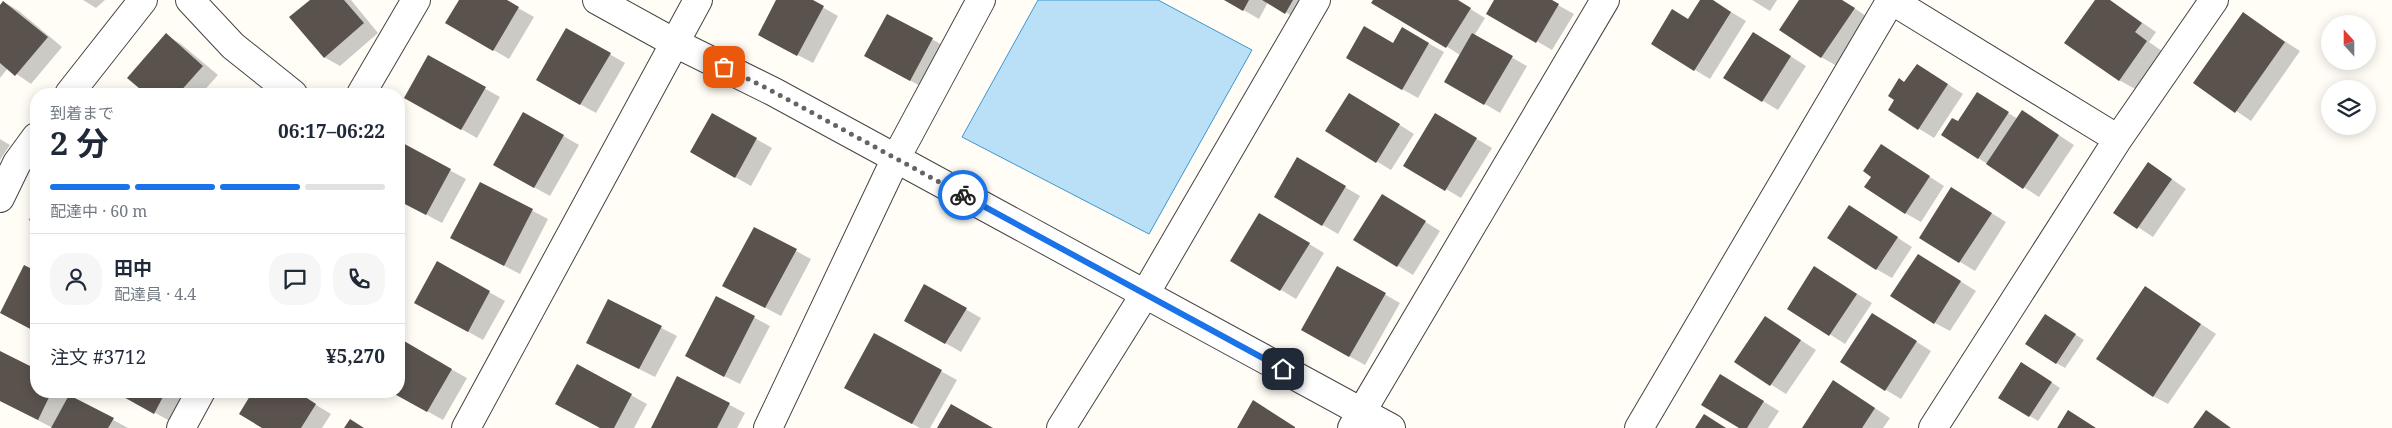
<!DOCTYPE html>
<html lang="ja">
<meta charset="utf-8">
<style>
body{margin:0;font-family:"Noto Serif","Noto Sans JP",serif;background:#f6f6f7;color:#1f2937;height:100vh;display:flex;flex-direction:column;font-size:19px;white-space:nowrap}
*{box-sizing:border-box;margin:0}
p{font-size:16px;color:#747a83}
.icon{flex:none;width:28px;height:28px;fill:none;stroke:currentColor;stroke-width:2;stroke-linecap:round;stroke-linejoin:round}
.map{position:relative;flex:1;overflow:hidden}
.details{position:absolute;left:30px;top:88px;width:375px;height:310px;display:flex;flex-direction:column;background:#fff;border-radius:20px;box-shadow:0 2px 12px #0003}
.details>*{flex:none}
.needle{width:32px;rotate:339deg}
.tools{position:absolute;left:2321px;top:15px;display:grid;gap:10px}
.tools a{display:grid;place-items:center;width:55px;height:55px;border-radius:50%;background:#fff;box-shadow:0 2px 12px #0003;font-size:25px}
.pin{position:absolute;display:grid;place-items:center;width:42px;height:42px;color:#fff;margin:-21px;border-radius:10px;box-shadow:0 2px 8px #0006}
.courier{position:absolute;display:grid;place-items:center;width:50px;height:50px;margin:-25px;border:4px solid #1a73e8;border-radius:50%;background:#fff;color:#222;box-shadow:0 1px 6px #0007}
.summary em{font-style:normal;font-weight:700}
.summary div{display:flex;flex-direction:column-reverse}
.summary{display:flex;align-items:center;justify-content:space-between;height:85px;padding:0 20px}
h1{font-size:32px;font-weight:700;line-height:38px}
.bar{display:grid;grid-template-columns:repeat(4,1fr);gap:8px 5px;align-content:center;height:60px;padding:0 20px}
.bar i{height:6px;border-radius:4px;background:#e0e1e3}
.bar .current{background:#1a73e8}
.bar p{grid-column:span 4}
.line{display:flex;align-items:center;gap:12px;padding:0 20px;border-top:1px solid #e0e1e3}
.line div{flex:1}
.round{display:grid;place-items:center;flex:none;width:52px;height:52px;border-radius:20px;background:#f6f6f7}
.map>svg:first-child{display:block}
.water{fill:#b9e0f7;stroke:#3f96cf}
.shadow{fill:#0003}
.building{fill:#5a524d}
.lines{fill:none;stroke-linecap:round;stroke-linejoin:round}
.street-casing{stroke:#444;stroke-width:30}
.street{stroke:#fff;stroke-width:28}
.done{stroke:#646461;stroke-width:5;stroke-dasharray:0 9}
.route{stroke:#1a73e8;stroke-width:6}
</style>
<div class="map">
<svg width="2392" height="428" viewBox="0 0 2392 428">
<rect width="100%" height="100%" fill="#fffdf5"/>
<!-- water -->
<path class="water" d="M1038,0H1158L1252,50L1149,234L962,137Z"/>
<!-- shadow -->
<path class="shadow" d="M83,0H105L96,8Z
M312,0H351L378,33L340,66L324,57Z
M461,0H504L534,17L509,59L447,23Z
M778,0H810L838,16L813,63L775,43Z
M1226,0H1314L1301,21L1268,2L1259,19Z
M1374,0H1456L1485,18L1474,36L1527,66L1500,113L1446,81L1460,55Z
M1496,0H1549L1574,14L1552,50L1488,13Z
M1701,0H1711L1746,21L1710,79L1695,70L1689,20Z
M1752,0H1777L1770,11Z
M1801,0H1842L1869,18L1837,66L1821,57Z
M2096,0H2109L2156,32L2149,42L2162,51L2135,89L2119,80Z
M4,2L19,11L62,47L31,84L8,68L0,78V7Z
M2243,14L2300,51L2251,121L2194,82Z
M566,29L625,63L596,113L537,80Z
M1403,29L1444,52L1418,98L1347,58L1394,44Z
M166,35L181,44L218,75L201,94H147Z
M932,39L947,48L926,89L881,65Z
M1768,42L1806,66L1778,110L1725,78Z
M429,57L500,97L477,138L406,98Z
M1932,74L1963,94L1934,138L1889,110L1905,83Z
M1365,103L1414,134L1391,170L1376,161Z
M1992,103L2018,119L2023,112L2074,145L2039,197L1942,135Z
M524,113L579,145L550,196L510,174Z
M712,114L772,148L751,186L691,152Z
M1435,114L1492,148L1461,198L1405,165Z
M0,139L10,145L0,160Z
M399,143L466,179L442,223L399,200Z
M1896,155L1944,186L1921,222L1905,213Z
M1298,159L1360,196L1338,234L1275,197Z
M2163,173L2186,189L2153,237L2115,212Z
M480,183L548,219L520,274L467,246Z
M1967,198L2006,222L1975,271L1921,238Z
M1398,205L1440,231L1413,275L1355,239Z
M1260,214L1324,253L1296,299L1232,260Z
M1864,216L1912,247L1892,278L1876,269Z
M796,251L811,259L781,316L739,294Z
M399,254L404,257L399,267Z
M437,263L505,301L483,340L431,311Z
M1933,264L1976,291L1950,331L1935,323Z
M25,267L36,272V331L17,321Z
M1338,268L1400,303L1365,365L1302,330Z
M1830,277L1872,303L1845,344L1789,308Z
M925,286L981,318L961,352L905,320Z
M2161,297L2216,334L2168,404L2153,396Z
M717,298L770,326L740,384L702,365Z
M609,301L677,336L655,377L603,351Z
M2054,321L2084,340L2065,368L2056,363Z
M1887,323L1931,351L1901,399L1886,390Z
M1781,327L1816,350L1786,394L1736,362Z
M875,335L957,380L930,428H920L861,396Z
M399,340L467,378L443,420L391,391H399Z
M0,353L36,370V391H72L69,396L128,428H53L0,401Z
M578,366L647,404L634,428H601Z
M2030,368L2060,388L2038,421L2030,416Z
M678,378L745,413L737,428H653Z
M1735,384L1779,411L1768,428H1741Z
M115,391H186L170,421Z
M293,391L331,414L322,428H264Z
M1849,391L1890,418L1883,428H1804Z"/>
<!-- building -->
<path class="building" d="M310,0H344L364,23L324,58L289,17Z
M459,0H507L519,7L493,51L445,23Z
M776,0H813L824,6L797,56L758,35Z
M1224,0H1249L1243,11Z
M1262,0H1293L1285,14Z
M1373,0H1458L1471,8L1446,48L1371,3Z
M1494,0H1552L1559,4L1536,43L1486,14Z
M1700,0H1713L1731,12L1694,71L1651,44L1672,9L1688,19Z
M1799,0H1842L1855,8L1821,58L1779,30Z
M2095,0H2110L2142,23L2135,32L2147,41L2119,81L2064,43Z
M3,1L48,37L15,76L0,63V5Z
M2243,12L2285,42L2235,113L2193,83Z
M887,14L933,38L910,81L864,56Z
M1364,26L1393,43L1402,27L1429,43L1402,90L1346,58Z
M566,28L611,53L580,105L536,80Z
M1753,32L1791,56L1762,102L1723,78Z
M166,33L203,66L178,94H146L127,78Z
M1472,33L1513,56L1484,105L1444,82Z
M428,55L486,87L461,130L404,98Z
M1917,64L1948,84L1918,130L1888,110L1894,100L1888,96L1899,78L1904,82Z
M1977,92L2009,112L1978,159L1941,135L1952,118L1958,121Z
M1349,93L1400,124L1376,163L1325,131Z
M2022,110L2059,135L2023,189L1986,164Z
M523,112L564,135L534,188L493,165Z
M712,113L757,138L735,178L690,152Z
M1435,113L1477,138L1445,191L1403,166Z
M399,141L451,169L426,215L399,201Z
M1881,144L1930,176L1905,214L1864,187L1871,177L1863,171Z
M1297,157L1346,186L1322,226L1274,197Z
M2148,162L2172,179L2137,229L2113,213Z
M480,182L533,209L504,266L450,238Z
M1951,187L1992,213L1959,263L1919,238Z
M1382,194L1426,221L1397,267L1353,240Z
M1849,205L1898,237L1876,270L1827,238Z
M36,207V224L29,220Z
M1259,213L1310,243L1280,291L1230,261Z
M754,227L797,249L765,308L722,286Z
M1918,254L1961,281L1934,324L1890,296Z
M437,261L490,291L468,332L414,303Z
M24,265L36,271V332L0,313Z
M1337,266L1386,293L1349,357L1301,330Z
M1814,266L1857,294L1829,336L1787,309Z
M924,284L967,308L945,344L904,321Z
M2145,286L2201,324L2153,397L2096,359Z
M716,296L755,316L724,377L685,356Z
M608,299L662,326L639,369L586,343Z
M1872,313L1917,341L1885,391L1840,362Z
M2045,314L2076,334L2056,364L2025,344Z
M1765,316L1801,340L1770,386L1734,362Z
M874,333L942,370L912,424L844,388Z
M399,338L452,369L427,412L389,391H399Z
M0,351L36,369V391H52L38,420L0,401Z
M2021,362L2052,382L2029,417L1998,398Z
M577,364L632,394L614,428H600L555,404Z
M1720,374L1764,401L1747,428H1739L1701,405Z
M677,376L730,403L717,428H651Z
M1833,380L1875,408L1862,428H1802Z
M113,391H166L154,414Z
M253,391H296L316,404L301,428H262L239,414Z
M69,395L114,418L108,428H51Z
M1253,400L1295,427V428H1237Z
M951,404L993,428H937Z
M2068,410L2096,428H2057Z
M2206,410L2231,428H2193Z
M1704,414L1726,428H1695Z
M350,419L364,428H344Z"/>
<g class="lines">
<!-- street casing -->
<g class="street-casing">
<path id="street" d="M190,0L233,46L293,94
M597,0L673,42L774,92L1391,428
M69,94L143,0
M361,94L416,0
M0,198L17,163L36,137
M181,428L201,391
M466,428L698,0
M768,428L896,158L981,0
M1061,428L1145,294L1316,0
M1352,428L1605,0
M1639,428L1891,0L2118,139
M1933,428L2118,139L2214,0"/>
</g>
<!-- street -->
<use href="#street" class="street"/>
</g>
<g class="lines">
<!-- done -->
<path class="done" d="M724,67L774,92L963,195"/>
<!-- route -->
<path class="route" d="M963,195L1283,369"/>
</g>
</svg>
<div class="tools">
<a><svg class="needle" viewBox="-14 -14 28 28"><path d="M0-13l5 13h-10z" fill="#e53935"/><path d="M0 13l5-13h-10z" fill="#747a83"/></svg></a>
<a><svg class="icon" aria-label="layers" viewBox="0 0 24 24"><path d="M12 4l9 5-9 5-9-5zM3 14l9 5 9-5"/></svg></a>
</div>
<div class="pin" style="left:724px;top:67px;background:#ea580c"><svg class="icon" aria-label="bag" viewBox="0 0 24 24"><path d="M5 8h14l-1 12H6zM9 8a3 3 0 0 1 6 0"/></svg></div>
<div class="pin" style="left:1283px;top:369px;background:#1f2937"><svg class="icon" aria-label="home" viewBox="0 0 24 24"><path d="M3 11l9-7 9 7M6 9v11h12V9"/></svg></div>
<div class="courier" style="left:963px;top:195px"><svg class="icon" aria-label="bike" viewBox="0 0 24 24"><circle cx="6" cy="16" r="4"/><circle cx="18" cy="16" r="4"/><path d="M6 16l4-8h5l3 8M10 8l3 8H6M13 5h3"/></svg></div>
<section class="details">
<div class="summary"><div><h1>2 分</h1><p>到着まで</p></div><em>06:17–06:22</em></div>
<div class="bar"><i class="current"></i><i class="current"></i><i class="current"></i><i></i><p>配達中 · 60 m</p></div>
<div class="line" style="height:90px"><a class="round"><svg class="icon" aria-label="person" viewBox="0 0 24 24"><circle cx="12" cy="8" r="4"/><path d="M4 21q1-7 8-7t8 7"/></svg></a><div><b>田中</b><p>配達員 · 4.4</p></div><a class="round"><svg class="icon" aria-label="chat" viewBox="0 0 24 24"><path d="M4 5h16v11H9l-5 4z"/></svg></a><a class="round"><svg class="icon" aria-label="phone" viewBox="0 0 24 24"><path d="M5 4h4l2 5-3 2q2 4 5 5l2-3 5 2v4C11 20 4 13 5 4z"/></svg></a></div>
<div class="line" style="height:65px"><div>注文 #3712</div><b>¥5,270</b></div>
</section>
</div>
